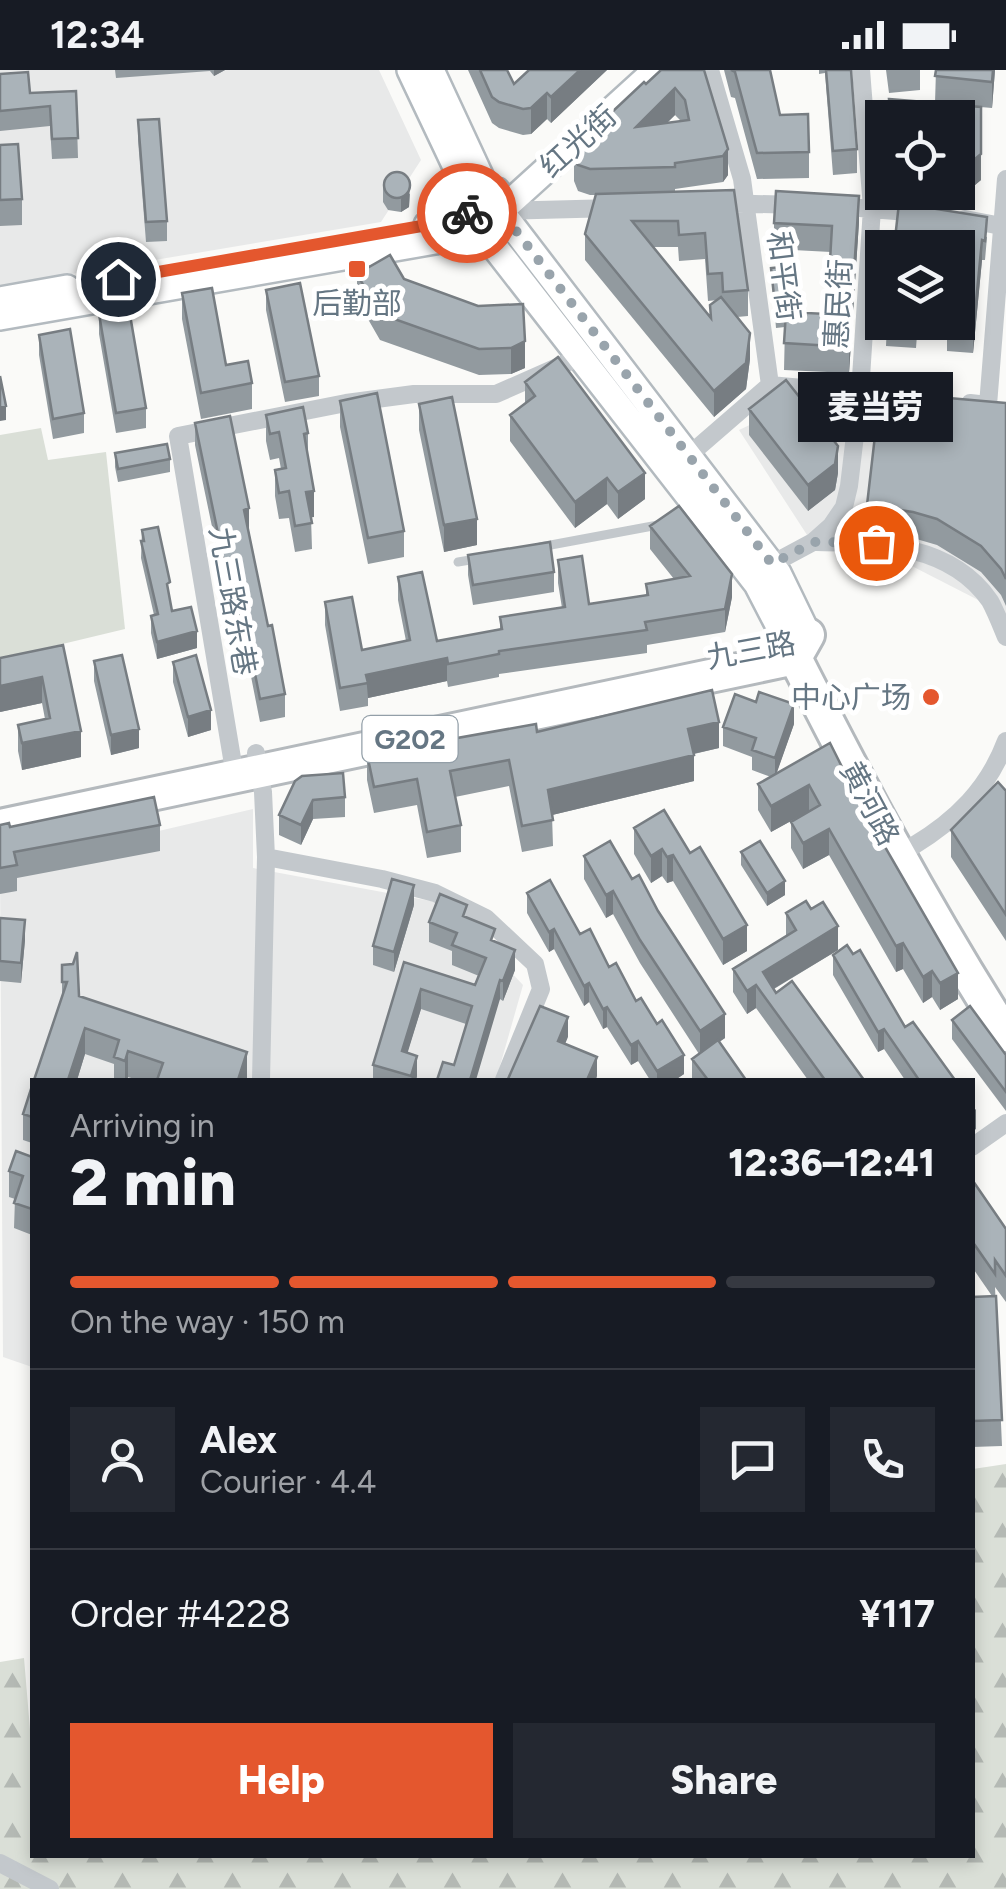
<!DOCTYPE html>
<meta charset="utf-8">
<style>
body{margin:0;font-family:Figtree,"Noto Sans SC",sans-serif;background:#242831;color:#f1f3f6;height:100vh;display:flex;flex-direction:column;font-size:38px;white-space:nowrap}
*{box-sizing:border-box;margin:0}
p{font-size:32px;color:#9ea1a6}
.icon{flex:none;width:55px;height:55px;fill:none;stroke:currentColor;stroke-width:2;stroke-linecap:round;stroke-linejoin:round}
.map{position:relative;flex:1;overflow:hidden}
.drawer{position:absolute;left:30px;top:1008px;width:945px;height:780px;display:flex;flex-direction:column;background:#171b24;border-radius:0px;box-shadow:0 5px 15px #0003}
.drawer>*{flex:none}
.tools{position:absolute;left:865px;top:30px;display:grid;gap:20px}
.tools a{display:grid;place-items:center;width:110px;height:110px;border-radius:0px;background:#171b24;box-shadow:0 5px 15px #0003;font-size:50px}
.pin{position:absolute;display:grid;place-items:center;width:85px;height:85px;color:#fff;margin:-42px;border:5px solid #fff;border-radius:50%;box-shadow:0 2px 10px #0007}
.courier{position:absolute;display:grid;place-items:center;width:100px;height:100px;margin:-50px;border:8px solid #e4572e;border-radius:50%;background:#fff;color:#222;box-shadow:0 2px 12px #0007}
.bubble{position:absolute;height:70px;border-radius:0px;background:#171b24;box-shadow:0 5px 15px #0003;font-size:32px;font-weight:800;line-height:70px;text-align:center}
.overview em{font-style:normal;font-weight:800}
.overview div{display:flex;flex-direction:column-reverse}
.overview{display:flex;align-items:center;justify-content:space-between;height:170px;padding:0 40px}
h1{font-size:65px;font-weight:800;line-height:75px}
.bar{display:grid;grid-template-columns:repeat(4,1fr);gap:15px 10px;align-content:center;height:120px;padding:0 40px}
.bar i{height:12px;border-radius:8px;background:#363941}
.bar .selected{background:#e4572e}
.bar p{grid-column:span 4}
.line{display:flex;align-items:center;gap:25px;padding:0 40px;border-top:2px solid #363941}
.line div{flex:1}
.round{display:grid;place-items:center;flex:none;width:105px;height:105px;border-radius:0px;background:#242831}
.button{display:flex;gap:20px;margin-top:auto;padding:20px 40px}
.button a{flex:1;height:115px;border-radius:0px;background:#e4572e;color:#fff;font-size:40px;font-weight:800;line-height:115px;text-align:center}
.button a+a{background:#242831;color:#f1f3f6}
.status{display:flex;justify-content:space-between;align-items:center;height:70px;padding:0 50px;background:#171b24;direction:ltr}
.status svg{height:28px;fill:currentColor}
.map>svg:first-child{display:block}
.built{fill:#e8e9e9}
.forest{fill:url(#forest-firs)}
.garden{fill:#dadfd7}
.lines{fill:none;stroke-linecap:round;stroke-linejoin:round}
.secondary-casing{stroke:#b3babf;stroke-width:30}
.highway-casing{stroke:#b4b9bd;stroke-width:38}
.lane{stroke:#c3c8cc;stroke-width:9}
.street{stroke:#c3c8cc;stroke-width:18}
.secondary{stroke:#fff;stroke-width:25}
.highway{stroke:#fff;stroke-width:32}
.wall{fill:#929a9f;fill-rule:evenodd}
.shaded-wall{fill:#777d82}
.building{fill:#aab3b9;stroke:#777d82;stroke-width:2.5;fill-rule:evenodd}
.done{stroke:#99a4ac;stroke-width:10;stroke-dasharray:0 18}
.route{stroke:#e4572e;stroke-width:12}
.poi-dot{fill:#e4572e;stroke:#fff;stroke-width:4}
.labels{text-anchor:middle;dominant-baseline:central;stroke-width:10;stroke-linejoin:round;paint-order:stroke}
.shield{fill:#fff;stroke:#939fa8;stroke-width:2.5}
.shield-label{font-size:28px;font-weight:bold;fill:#657683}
.street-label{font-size:30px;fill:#657683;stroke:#fff}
.poi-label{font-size:30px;fill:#657683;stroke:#fff}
</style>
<div class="status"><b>12:34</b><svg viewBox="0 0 49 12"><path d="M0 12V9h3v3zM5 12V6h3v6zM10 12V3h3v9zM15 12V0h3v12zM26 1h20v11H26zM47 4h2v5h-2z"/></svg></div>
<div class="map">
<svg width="1006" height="1819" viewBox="0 0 1006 1819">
<defs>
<pattern id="forest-firs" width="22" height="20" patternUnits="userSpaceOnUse" patternTransform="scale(2.5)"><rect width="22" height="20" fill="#dadfd7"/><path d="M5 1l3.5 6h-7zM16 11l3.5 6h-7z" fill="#b4b9b4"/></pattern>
</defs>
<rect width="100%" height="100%" fill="#fafaf8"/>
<!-- built -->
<path class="built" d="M0,0H379L421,90L381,152L0,216Z
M792,335L1006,360V563L986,534L861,470L809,468L739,360Z
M253,739V798L447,834L523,915L496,1010H32V1297L3,1287L0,798Z"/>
<!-- forest -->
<path class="forest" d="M1006,1394V1819H0V1592L24,1588L32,1683V1785H972L973,1399Z"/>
<!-- garden -->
<path class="garden" d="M41,358L48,390L106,382L125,559L0,589V365Z"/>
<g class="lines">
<!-- secondary casing -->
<g class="secondary-casing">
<path id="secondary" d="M410,0L493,175L757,514L786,570
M431,0L490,127L778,503L808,565
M427,155L475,141L497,121
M0,230L67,218
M0,247L435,171L483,157L656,0"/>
</g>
<!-- highway casing -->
<g class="highway-casing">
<path id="highway" d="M786,570C854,705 924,837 1006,965
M0,756L795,588L808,565"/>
</g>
<!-- lane -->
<path class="lane" d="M540,477L658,455
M458,492L476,489"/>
<!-- street -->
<path class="street" d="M716,133L799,135
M860,138L919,143
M496,141L615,138
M965,149L1006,157
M770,315L900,327
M970,333L988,335L1006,109
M688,386L770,315L742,109L710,0
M813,472C877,473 950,473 990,531C996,542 1001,555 1006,567
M772,494L813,472L831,456L844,437L849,416L860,323L872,138L861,0
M256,683L263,722L266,787L382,809L435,823L486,848L535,894L541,919L504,1010
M235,706L178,366L346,333L414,324H496L580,287
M913,776C956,750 988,719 1006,671
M261,1010L266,787
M972,1077L1006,1053
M0,1793L50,1819"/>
<!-- secondary -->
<use href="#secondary" class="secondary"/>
<!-- highway -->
<use href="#highway" class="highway"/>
</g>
<!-- wall -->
<path class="wall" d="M115,0H225L214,6L210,1L116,8Z
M468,0H507L514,14L528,0H607L551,53L547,49L531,64L523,65L499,58L492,53Z
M704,0L728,105L723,112L675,119V122L748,220V246L737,247L750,289L746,319L714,347L585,190V164L596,125H590L578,121L574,111V85L646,14ZM675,45L681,51L667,53ZM653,177H678L679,191L705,189L708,231L718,230L710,247Z
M724,0H770L780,45L809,82V108L757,109L735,28L731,27Z
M819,0H851L857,79V103L833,105L825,3L819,4Z
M886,0H920V20L889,23Z
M936,0H995L992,38L935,33Z
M0,4L30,23L76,21L78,88L52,89L50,56L0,61Z
M889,29L924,32V36H932V33L981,37V110L963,125L935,122H958V48H889Z
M138,50L167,151V171L146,172L138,70Z
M0,75L22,129V155L0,156Z
M383,118L410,124L409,137L401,142L388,140L383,132Z
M899,133L987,167L985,190H982L973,283L947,281V261L958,178H894Z
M859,152L849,303L784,300L785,257L776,258L771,198L795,242L827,244L831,182L774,179V153Z
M357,204L404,209L478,236L523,234L525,298L511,304L479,305L380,270L357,230Z
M266,220L319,306V326L285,332L266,240Z
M182,223L226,295L252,313V339L201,349L182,249Z
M99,244L146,338V358L116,363L99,264Z
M887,252H918L916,278L886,276Z
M39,265L84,343V363L53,369L39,285Z
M525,312L645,429L618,449L607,434L575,458L510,371V345L525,334Z
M340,331L404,461V487L368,494L340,357Z
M1006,333V536L1001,525L981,502L937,475L913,468L867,461V435Z
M419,334L477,475L444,482L419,360Z
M749,339L838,403L835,420L808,441L749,365Z
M266,345L308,363V389L314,447H311L312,479L295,482L289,448L279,449L275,426V400L281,399L279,388L270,390L266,371Z
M195,353L249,461L268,556L285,624V647L260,652L243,566L235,567L195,375Z
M115,383L170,389V402L118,412L115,397Z
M650,456L732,527L725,562L647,575V583L499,604V607L448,617L447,611L368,628V636L340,641L325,555V532L362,580L406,571L398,530V507L437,571L500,559V547L562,538L558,513V490L589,534L646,526V514L674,509L650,479Z
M142,460L170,529L172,541L197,578L157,589L151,563V546L154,545L141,488Z
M468,485L554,502V522L473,535L468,505Z
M63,575L81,687L22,700L18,681V655L45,649L42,633L0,642Z
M94,591L139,678L111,685L94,611Z
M173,592L211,660L188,667L173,612Z
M794,654L776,704L830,673L958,929L940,940L932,927L923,933L903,899L896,902L829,785L803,799L791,778V752L809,741L771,762L758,740V714L771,707L752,700V687L723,676V657Z
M537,662L719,678L694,684V711L552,745L553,776L522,782L509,716L455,727L461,755V782L427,788L417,735L374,743L367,710V684Z
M295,711L345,727V747L313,749L301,775L279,765V745Z
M1006,721V871L951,787V760Z
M664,740L747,881L723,895L673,811L667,813L662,806L651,813L634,784V758Z
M0,755L10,757L160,755V781L17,808V821L0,824Z
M741,782L785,825L767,836L741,795Z
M584,786L632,809L658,841L725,968L719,972L746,1010H692V989L699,984L640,893L613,844L606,848L584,809Z
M527,823L580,864L609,897L636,931L684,1004L675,1010H650L638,991L631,995L607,957L603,959L589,932L584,936L554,879L549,882L527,843Z
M414,835L394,902L373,895V876Z
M786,843L838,880L774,919L864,1010H808L756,938L747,944L733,922V899L786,866Z
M467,847L495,872L515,900L503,931L500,929L454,995L466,954L421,939L407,983L417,1006L416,1010H373V995L404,892L475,915L479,906L452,895V881L429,872V852Z
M0,848L25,870L21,913L0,911Z
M833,885L905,957L955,1010H905L884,979L878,982L833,905Z
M62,895L79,926L247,1008L246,1010H138L128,1007L127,1010H114V994L85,984L77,1010H34L62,927Z
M952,950L1006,985V1041L952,969Z
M32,1016V1073L23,1070V1044Z
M32,1084V1165L14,1158L15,1129L9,1127V1101L32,1087Z
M972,1111L1006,1159V1232L995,1217L1002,1376L972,1377V1227L992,1226L972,1197Z"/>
<!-- shaded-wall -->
<path class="shaded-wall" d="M214,0H225L214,6Z
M580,0H607L551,53V27Z
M993,0H995L992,38V12Z
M675,18V45L636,83V57Z
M547,23V49L531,64V38Z
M981,37V110L963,125V99Z
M728,79V105L723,112V86Z
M410,110L409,137L401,142V129Z
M859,126V152L849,303V277Z
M982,170V190L973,283V263Z
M750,263V289L746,319L714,347V321Z
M525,271V298L511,304V278Z
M6,336V350L0,351V338Z
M838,376V403L835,420L808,441V415Z
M645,403V429L618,449V422Z
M607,408V434L575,458V432Z
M314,421V447L306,448V422Z
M249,438V461L244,462V440Z
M477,449V475L444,482V455Z
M732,504V527L725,562V539Z
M243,543V566L235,567V545Z
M197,561V578L157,589V572Z
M447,588V611L368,628L366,605Z
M42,607V633L0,642V616Z
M794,634V654L775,708V688Z
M211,640V660L188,667V647Z
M719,652V678L688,685V659Z
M139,659V678L111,685V665Z
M81,661V687L22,700V673Z
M694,685V711L548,746V720Z
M809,715V741L771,762V736Z
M313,730V749L301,775V755Z
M829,759V785L803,799V773Z
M662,779V806L651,813V786Z
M673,785V811L667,813V787Z
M785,811V825L767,836V823Z
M414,815V835L394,902V882Z
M613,821V844L606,848V825Z
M25,850V870L21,913V893Z
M747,855V881L723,895V869Z
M838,856V880L763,925V902Z
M554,859V879L549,882V862Z
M903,873V899L896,902V876Z
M515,880V900L503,931V911Z
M932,901V927L923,933V907Z
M958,903V929L940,940V913Z
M500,910V929L476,1010H470Z
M589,913V932L584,936V916Z
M756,915V938L747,944V921Z
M421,919V939L402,1001V981Z
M607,937V957L603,959V939Z
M725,944V968L700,985V961Z
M568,947V967L558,991V971Z
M85,958V984L77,1010H68Z
M884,959V979L878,982V962Z
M638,971V991L631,995V975Z
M128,981V1007L127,1010H125V991Z
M247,982V1008L246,1010H238Z
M684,985V1004L675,1010H657V1001Z
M417,986V1006L416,1010H411Z
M597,987V1006L596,1010H587Z
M976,1039V1059L972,1062V1042Z"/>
<!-- building -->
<path class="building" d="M480,0H507L514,14L529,0H580L551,27L547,23L531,38L523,39L499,32L492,27Z
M661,0H704L728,79L723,86L675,93V97L590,99L578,95L574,85L578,74L644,12L646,14ZM675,18L685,30L689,50L636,57Z
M731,0H770L780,45L808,44L809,82L757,83L735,2Z
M826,0H851L857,79L833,81Z
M936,0H993L992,12L935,6Z
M28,2L30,23L76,21L78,68L52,69L50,36L0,41V4Z
M889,29L924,32V36H932V33L981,37V84L963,99L958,98V48H891Z
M159,49L167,151L146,152L138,50Z
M18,74L22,129L0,130V75Z
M384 115a13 13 0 1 1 26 0a13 13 0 1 1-26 0Z
M734,120L748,220L723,222L722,203L708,204L705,163L679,165L678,151H632L711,248L710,235L721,227L750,263L746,293L714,321L585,164L596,124Z
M776,121L859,126L849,277L784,273L786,242L827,244L832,156L774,153Z
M899,133L987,147L985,171L982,170L973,263L947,261L948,252H958L956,169L925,167L924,178H894Z
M390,185L404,209L478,236L523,234L525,271L511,278L479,279L380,244L357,204Z
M790,196L795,242H786V244L776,245L771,198Z
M300,213L319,306L285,312L266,220Z
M212,218L226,295L248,291L252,313L201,323L182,223Z
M129,239L146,338L116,343L99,244Z
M887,252H917L916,258L886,256Z
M70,259L84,343L53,349L39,265Z
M558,287L645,403L618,422L607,408L575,432L510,345L535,326L525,312Z
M0,306L6,336L0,338Z
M786,310L838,376L835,394L808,415L749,339Z
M880,322L1006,333V509L1001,499L981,476L937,449L913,442L867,435Z
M377,323L404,461L368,468L340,331Z
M452,327L477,449L444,455L419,334Z
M303,337L308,363L304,364L314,421L306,422L312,453L295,456L289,421L279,423L275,400L286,398L279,362L270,364L266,345Z
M230,346L249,438L244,440L268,556L272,555L285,624L260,629L243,543L235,545L195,353Z
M167,374L170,389L118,399L115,383Z
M679,436L732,504L725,539L645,552L647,560L499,581V584L448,594L447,588L366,605L368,613L340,618L325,532L352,527L362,580L410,570L398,507L422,502L437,571L502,559L500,547L565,537L558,490L582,486L589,534L648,525L646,514L690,506L650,456Z
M158,457L170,512L167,514L172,541L191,537L197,561L157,572L151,546L158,544L141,471H144L142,460Z
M550,472L554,502L473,515L468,485Z
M63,575L81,661L22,673L18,655L50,648L42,607L0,616V588Z
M122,585L139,659L111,665L94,591Z
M196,585L211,640L188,647L173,592Z
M712,620L719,652L688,659L694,685L548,720L553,750L522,756L509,690L450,701L461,755L427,762L417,709L374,717L367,684L536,654L537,662Z
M759,622L794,634L775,688L752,680L756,668L723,657L735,624L756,632Z
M830,673L863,739L958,903L940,913L932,901L923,907L903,873L896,876L829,759L803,773L791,752L820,735L809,715L771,736L758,714Z
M343,703L345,727L313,730L301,755L279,745L295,711L302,706Z
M998,712L1006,721V845L951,760Z
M154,727L160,755L14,782L17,795L0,798V755L9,753L10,757Z
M664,740L690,783L700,777L747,855L723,869L673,785L667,787L662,779L651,786L634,758Z
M610,771L632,809L639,805L658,841L725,944L700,961L640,870L613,821L606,825L584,786Z
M760,771L785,811L767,823L741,782Z
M392,809L414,815L394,882L373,876Z
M550,810L580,864L590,859L609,897L616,893L636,931L641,928L657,954L662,950L684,985L657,1001L638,971L631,975L607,937L603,939L589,913L584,916L554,859L549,862L527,823Z
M440,824L467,835L463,846L495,859L491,870L515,880L503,911L500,910L470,1010H437L443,992L454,995L472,936L421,919L402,981L417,986L411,1006L373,995L404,892L475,915L486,888L452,875L457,863L429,852Z
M806,831L811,839L823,832L838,856L763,902L776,923L792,911L864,1010H825L756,915L747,921L733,899L796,860L786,843Z
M0,848L25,850L21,893L0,891Z
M847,875L853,884L860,880L905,957L913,952L955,1010H919L884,959L878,962L833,885Z
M77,882L79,926L247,982L238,1010H157L163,993L128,981L125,991L114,987L119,970L85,958L68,1010H34L67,912H62V895L73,894Z
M540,936L568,947L558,971L597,987L587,1010L508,1009Z
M970,936L1006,985V1022L952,950Z
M718,970L746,1010H708L692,989Z
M32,1016V1047L23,1044Z
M16,1081L32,1087V1084V1139L14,1133L23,1106L9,1101Z
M973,1111L1006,1159V1206L995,1190V1204L972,1171Z
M996,1226L1002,1350L972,1351V1227Z"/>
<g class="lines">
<!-- done -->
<path class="done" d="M467,143L475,140L490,127L772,494L814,472L876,473"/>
<!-- route -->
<path class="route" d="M118,209L433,154L467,143"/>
</g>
<!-- markers -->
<g class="poi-dot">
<rect x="347" y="189" width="20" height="20" rx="5"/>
<circle cx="931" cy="627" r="10"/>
</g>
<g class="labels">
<!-- shield labels -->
<rect class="shield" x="362.5" y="646" width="95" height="46" rx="8"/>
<g class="shield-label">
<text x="410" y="669">G202</text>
</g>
<!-- street labels -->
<g class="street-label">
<text transform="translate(578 71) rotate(-42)">红光街</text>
<text transform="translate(784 206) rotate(83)">和平街</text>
<text transform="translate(838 234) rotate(-87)">惠民街</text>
<text transform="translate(233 531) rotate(80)">九三路东巷</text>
<text transform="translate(751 580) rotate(-10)">九三路</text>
<text transform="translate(870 733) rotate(62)">黄河路</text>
</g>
<!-- poi labels -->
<g class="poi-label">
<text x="357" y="233">后勤部</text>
<text x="911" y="627" text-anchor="end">中心广场</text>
</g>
</g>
</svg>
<div class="tools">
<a><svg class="icon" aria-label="locate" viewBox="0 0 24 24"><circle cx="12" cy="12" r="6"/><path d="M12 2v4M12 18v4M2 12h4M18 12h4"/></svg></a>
<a><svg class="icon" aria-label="layers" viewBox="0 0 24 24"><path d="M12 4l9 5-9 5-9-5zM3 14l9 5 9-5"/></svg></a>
</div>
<div class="pin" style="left:876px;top:473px;background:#ea580c"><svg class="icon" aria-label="bag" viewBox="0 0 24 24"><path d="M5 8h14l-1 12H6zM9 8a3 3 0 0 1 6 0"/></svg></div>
<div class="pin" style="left:118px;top:209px;background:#1f2937"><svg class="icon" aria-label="home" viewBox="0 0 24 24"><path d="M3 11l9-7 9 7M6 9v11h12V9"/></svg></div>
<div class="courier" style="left:467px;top:143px"><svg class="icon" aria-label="bike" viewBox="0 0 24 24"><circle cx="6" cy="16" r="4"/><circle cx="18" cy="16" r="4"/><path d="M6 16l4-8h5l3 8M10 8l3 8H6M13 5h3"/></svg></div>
<div class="bubble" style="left:798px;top:302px;width:155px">麦当劳</div>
<section class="drawer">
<div class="overview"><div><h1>2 min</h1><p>Arriving in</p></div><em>12:36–12:41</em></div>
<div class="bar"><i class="selected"></i><i class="selected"></i><i class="selected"></i><i></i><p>On the way · 150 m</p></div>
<div class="line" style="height:180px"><a class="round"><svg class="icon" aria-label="person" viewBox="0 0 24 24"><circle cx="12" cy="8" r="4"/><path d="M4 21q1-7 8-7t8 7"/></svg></a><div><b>Alex</b><p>Courier · 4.4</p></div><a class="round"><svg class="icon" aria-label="chat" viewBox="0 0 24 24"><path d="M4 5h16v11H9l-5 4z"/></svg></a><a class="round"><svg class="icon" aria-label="phone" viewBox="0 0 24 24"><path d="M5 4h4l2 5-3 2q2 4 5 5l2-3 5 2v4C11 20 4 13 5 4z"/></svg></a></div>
<div class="line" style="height:130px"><div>Order #4228</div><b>¥117</b></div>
<div class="button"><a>Help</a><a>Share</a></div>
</section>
</div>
